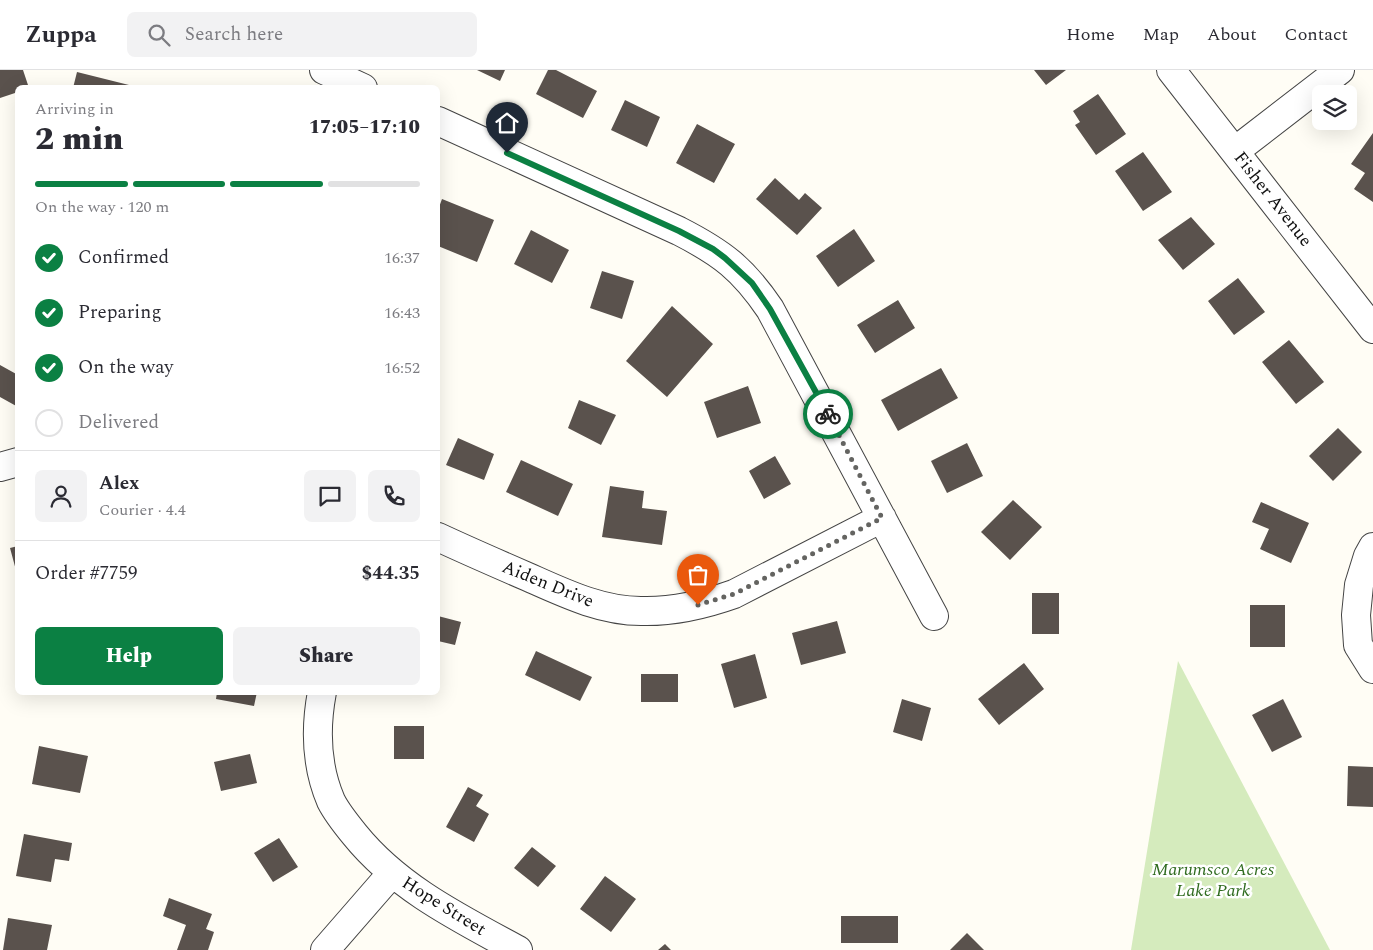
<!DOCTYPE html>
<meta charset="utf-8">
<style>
body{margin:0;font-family:Spectral,serif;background:#f2f2f3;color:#2b2b33;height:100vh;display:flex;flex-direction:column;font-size:19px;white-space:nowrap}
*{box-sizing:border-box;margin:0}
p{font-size:16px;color:#7c7c81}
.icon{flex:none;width:28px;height:28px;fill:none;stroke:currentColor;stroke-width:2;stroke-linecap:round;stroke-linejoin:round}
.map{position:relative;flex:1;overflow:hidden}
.sheet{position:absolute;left:15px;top:15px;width:425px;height:610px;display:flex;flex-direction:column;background:#fff;border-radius:8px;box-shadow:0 5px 20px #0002}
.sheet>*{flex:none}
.tools{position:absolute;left:1312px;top:15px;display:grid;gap:10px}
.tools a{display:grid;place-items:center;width:45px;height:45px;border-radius:8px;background:#fff;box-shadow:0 5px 20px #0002;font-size:25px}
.pin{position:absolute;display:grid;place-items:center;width:42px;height:42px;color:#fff;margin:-51px -21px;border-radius:50% 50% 50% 0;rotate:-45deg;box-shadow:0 0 5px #0007}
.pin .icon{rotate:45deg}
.courier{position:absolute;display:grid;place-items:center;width:50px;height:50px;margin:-25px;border:4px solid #0b8043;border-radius:50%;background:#fff;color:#222;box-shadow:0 1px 6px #0007}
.summary em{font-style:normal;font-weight:800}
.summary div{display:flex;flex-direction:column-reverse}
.summary{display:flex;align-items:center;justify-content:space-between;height:85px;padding:0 20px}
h1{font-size:32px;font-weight:800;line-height:38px}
.bar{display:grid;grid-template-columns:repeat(4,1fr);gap:8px 5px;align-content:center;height:60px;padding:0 20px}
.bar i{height:6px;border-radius:4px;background:#e1e1e2}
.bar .active{background:#0b8043}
.bar p{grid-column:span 4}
.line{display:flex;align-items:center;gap:12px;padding:0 20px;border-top:1px solid #e1e1e2}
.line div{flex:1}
.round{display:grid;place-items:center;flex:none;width:52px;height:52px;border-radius:8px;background:#f2f2f3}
ol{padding:0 20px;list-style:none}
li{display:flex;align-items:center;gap:15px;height:55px}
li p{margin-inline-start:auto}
li .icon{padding:5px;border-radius:50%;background:#0b8043;color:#fff;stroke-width:4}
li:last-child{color:#7c7c81}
li i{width:28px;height:28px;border:2px solid #e1e1e2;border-radius:50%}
.action{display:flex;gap:10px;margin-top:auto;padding:10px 20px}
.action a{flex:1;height:58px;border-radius:8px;background:#0b8043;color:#fff;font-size:20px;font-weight:800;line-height:58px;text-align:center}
.action a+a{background:#f2f2f3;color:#2b2b33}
header{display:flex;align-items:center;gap:30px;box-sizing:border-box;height:70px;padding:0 25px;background:#fff;border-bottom:1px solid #e1e1e2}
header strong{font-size:24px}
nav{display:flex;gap:28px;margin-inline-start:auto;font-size:18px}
.search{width:350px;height:45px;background:#f2f2f3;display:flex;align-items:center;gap:12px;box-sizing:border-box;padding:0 18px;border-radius:8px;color:#7c7c81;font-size:19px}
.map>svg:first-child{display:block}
.green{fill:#d5ebbd}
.building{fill:#5a524d}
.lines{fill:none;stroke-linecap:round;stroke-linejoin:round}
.minor-casing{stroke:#444;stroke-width:30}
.minor{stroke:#fff;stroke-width:28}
.done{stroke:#646461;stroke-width:5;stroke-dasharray:0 9}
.route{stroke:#0b8043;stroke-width:6}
.labels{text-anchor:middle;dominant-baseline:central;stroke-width:5;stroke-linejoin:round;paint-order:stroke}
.street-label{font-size:18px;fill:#111;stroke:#fff}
.park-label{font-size:18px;font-style:italic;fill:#2f6b1f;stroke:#fff}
</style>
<header>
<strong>Zuppa</strong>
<div class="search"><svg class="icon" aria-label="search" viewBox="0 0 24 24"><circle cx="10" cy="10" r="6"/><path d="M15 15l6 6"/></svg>Search here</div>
<nav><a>Home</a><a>Map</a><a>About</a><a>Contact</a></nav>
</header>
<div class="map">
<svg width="1373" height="880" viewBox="0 0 1373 880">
<rect width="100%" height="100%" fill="#fffdf5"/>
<!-- green -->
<path class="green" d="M1178,591L1330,880H1131Z"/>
<!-- building -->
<path class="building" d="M0,0H23L29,18H18V22L0,28Z
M477,0H505L500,11Z
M548,0H556L597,21L583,48L536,24Z
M1034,0H1066L1046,15Z
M77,2L137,17V18H73Z
M1098,24L1126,64L1096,85L1075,55L1080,52L1073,41Z
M625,30L660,47L647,77L611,60Z
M697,54L735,74L714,113L676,93Z
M1373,63V132L1354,119L1365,103L1351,94Z
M1143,82L1172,122L1143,141L1115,101Z
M775,108L799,130L805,123L822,138L797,165L756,129Z
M442,129L494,150L477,192L438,176V140Z
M1191,147L1215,174L1183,200L1158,170Z
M854,159L875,191L838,217L816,186Z
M531,160L569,180L552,213L514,194Z
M602,201L634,211L622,249L590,238Z
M1238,208L1265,242L1234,265L1208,231Z
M898,230L915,258L875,283L857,255Z
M672,236L713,274L667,327L626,291Z
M1289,270L1324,312L1296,334L1262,292Z
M0,295L18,305V337L0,327Z
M941,298L958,328L898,361L881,330Z
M748,316L761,353L717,368L704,332Z
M579,330L616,345L601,375L568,358Z
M1338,358L1362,382L1333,411L1309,386Z
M458,368L494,384L484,410L446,395Z
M967,373L983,406L947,423L931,391Z
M775,386L791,414L764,429L749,401Z
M521,390L573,414L558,446L506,422Z
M610,416L644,421L642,438L667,441L662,475L602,467Z
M1013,430L1042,457L1010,490L981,462Z
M1261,432L1309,453L1291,493L1260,479L1269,459L1252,452Z
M18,476V504H17L10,478Z
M1032,523H1059V564H1032Z
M1250,535H1285V577H1250Z
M438,546L461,552L455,575L438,571Z
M837,551L846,583L801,595L792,563Z
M536,581L592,607L580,631L525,605Z
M755,584L767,628L734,638L721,594Z
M1024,593L1044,619L999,655L978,629Z
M641,604H678V632H641Z
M217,622H257L254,636L216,629Z
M902,629L931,638L922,671L893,662Z
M1283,629L1302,667L1272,682L1252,645Z
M394,656H424V689H394Z
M39,676L88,686L80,723L32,714Z
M250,684L257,713L221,721L214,692Z
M1348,696L1373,697V737L1347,736Z
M468,717L483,725L476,736L489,744L474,772L446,757Z
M24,764L72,773L69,791L55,789L51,812L16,806Z
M279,768L298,797L273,812L254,783Z
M532,777L556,796L538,817L514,798Z
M605,806L636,829L611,862L580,839Z
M169,828L212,844L206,859L214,862L208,880H177L186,855L163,846Z
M841,846H898V873H841Z
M8,848L52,855L47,880H3Z
M967,863L984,880H950Z
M665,874L671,880H658Z"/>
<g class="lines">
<!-- minor casing -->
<g class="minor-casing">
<path id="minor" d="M324,0L363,18
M1171,0L1373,259
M438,51L679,161C722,183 743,199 770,239L934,546
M1235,81L1340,0
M0,397L18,392
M438,467C468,481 498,494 528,507C564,523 601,541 641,541C673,542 703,535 734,524L882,448
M1373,477L1368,486L1359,515L1356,545L1358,575L1373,599
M322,622C315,659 316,696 331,731C337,743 346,754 355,765C398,818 459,848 518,880
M325,880L392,803"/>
</g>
<!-- minor -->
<use href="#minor" class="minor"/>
</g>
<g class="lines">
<!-- done -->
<path class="done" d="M698,535L734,524L882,448L828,344"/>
<!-- route -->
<path class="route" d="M507,83L679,161L713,179L725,188L752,213L770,239L828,344"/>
</g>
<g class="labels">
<!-- street labels -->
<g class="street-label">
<text transform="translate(1273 129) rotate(52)">Fisher Avenue</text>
<text transform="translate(548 514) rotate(22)">Aiden Drive</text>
<text transform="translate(444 836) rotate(32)">Hope Street</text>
</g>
<!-- park labels -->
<g class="park-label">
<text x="1213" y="799">Marumsco Acres<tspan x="1213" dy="21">Lake Park</tspan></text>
</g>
</g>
</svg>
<div class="tools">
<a><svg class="icon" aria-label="layers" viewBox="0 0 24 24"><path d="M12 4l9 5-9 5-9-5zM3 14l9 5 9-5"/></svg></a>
</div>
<div class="pin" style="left:698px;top:535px;background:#ea580c"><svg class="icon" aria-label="bag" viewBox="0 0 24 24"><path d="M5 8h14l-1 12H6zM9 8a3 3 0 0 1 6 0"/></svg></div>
<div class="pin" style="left:507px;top:83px;background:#1f2937"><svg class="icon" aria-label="home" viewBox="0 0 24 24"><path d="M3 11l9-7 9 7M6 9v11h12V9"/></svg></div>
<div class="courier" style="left:828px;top:344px"><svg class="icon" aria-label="bike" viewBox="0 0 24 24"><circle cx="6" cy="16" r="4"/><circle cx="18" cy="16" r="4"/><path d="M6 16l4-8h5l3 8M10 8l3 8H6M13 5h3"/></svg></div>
<section class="sheet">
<div class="summary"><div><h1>2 min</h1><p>Arriving in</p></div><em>17:05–17:10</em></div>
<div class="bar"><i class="active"></i><i class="active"></i><i class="active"></i><i></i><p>On the way · 120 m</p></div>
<ol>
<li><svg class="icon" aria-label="check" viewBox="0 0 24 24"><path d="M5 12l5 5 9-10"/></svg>Confirmed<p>16:37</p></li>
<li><svg class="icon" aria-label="check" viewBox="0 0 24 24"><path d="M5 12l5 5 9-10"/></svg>Preparing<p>16:43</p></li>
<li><svg class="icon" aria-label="check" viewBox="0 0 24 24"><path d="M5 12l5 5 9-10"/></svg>On the way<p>16:52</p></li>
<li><i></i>Delivered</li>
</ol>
<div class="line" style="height:90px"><a class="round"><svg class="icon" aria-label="person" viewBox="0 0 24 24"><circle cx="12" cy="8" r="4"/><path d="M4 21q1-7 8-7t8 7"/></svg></a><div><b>Alex</b><p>Courier · 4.4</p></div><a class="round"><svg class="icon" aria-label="chat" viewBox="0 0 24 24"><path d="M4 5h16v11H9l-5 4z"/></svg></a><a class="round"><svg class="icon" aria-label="phone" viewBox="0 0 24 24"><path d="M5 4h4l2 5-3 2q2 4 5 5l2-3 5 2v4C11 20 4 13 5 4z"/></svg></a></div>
<div class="line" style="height:65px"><div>Order #7759</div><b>$44.35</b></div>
<div class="action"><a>Help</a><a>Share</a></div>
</section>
</div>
